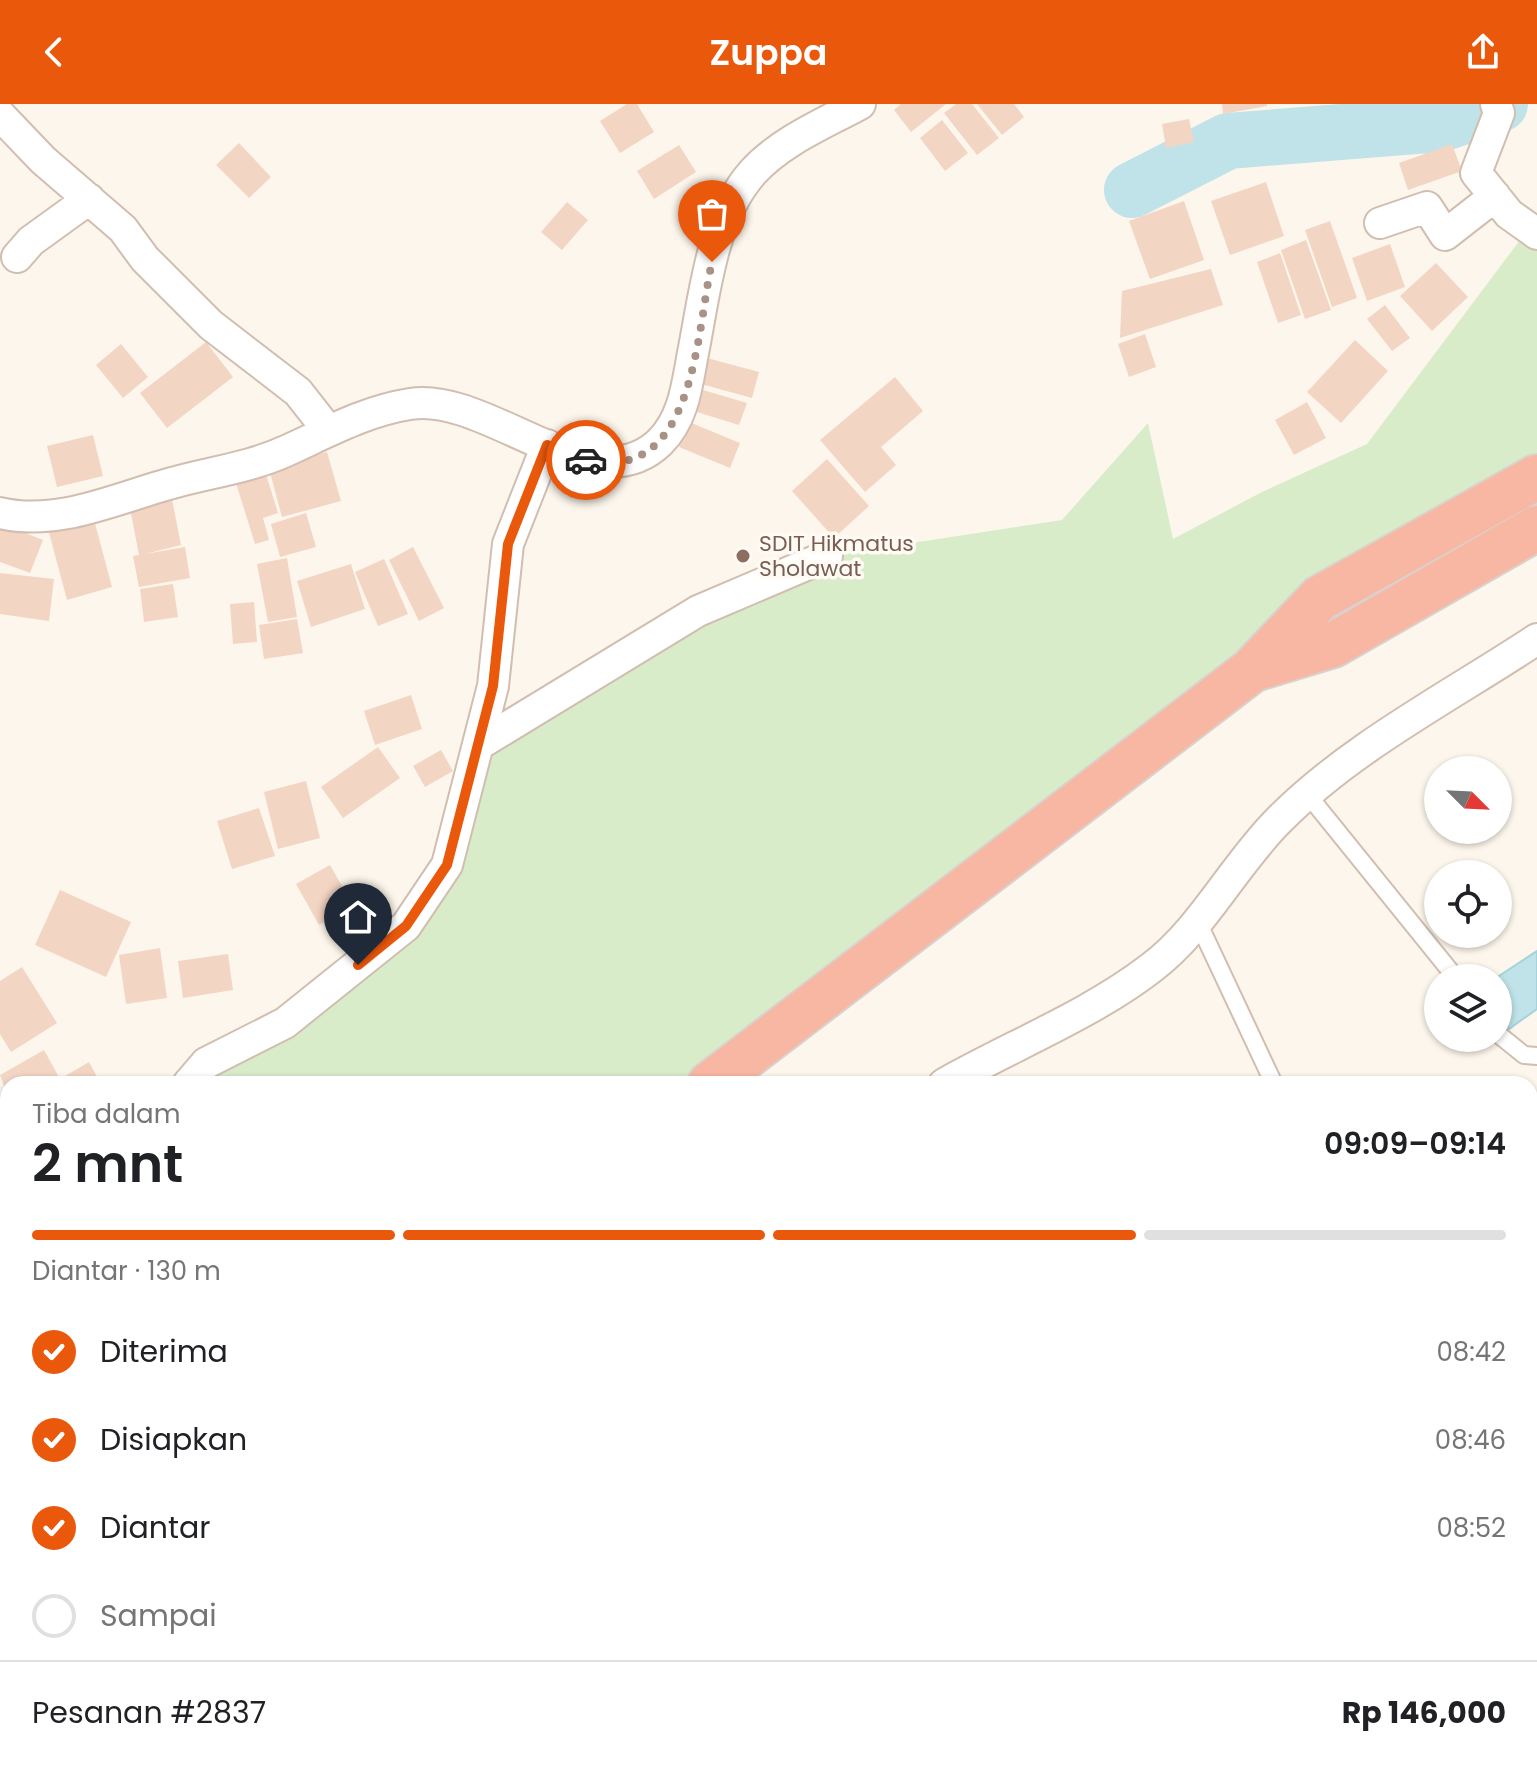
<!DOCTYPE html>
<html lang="id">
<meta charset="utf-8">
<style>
body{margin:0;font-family:Poppins,sans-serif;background:#f2f2f2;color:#202124;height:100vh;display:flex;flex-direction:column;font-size:30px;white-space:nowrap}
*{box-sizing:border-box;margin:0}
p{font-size:26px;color:#757577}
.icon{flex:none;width:44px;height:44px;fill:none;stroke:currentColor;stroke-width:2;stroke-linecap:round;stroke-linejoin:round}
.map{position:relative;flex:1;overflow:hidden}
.panel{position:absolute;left:0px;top:972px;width:1538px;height:706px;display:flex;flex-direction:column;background:#fff;border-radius:24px 24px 0 0;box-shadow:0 2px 6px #0004}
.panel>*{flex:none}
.needle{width:52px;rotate:114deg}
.fabs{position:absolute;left:1424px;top:652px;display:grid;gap:16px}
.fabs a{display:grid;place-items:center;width:88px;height:88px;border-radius:50%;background:#fff;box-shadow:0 2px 6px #0004;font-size:40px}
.pin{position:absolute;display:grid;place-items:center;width:68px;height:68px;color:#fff;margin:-82px -34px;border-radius:50% 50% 50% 0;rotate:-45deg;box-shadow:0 0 8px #0007}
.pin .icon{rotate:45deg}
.courier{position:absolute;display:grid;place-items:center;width:80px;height:80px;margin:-40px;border:6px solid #ea580c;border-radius:50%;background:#fff;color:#222;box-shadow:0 2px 10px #0007}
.head em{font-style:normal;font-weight:600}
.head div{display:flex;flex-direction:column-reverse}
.head{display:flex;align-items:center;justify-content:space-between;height:136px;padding:0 32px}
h1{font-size:52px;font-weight:600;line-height:60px}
.bar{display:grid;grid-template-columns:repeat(4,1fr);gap:12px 8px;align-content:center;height:96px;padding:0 32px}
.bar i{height:10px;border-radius:6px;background:#e0e0e0}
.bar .active{background:#ea580c}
.bar p{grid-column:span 4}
.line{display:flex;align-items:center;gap:20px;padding:0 32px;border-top:2px solid #e0e0e0}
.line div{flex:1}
ol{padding:0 32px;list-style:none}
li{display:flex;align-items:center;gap:24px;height:88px}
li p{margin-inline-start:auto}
li .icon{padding:8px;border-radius:50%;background:#ea580c;color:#fff;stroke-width:4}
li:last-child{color:#757577}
li i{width:44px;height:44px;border:4px solid #e0e0e0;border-radius:50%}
header{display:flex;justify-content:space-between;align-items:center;height:104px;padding:0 32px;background:#ea580c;color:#fff;font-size:36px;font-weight:600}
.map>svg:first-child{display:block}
.green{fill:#d8ecc9}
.water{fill:#bfe3e8;stroke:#a5d3da;stroke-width:2}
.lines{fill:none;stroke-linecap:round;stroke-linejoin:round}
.canal{stroke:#bfe3e8;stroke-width:32}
.river{stroke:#bfe3e8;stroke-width:56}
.building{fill:#f3d5c3}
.service-casing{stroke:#d1beb0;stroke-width:20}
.minor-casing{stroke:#d1beb0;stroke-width:34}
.motorway-casing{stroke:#dad1cd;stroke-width:48}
.service{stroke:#fff;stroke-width:16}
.minor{stroke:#fff;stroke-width:30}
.motorway{stroke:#f7b7a3;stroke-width:44}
.done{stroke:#a89285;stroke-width:8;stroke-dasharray:0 14.4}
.route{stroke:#ea580c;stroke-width:10}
.education-dot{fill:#8d6e63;stroke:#fffaf3;stroke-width:3}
.labels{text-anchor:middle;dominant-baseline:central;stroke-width:7;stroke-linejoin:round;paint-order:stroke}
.education-label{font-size:22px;fill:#785e54;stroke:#fffaf3;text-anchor:start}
</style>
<header><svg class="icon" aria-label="back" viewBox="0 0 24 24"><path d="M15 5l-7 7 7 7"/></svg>Zuppa<svg class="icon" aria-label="share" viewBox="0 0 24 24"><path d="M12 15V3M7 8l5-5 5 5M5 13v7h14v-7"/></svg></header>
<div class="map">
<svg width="1537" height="1677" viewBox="0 0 1537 1677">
<rect width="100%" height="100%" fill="#fdf6ec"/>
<!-- green -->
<path class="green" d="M1529,124L1537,130V371L1320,494L710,980H189L406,822L447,761L478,641L827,452L1062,416L1148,319L1173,435L1262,388L1367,340Z
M8,1097V1389L0,1392V1101Z"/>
<!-- water -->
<path class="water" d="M1537,847V905L1509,925L1498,904L1496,874Z"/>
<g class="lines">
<!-- canal -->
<path class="canal" d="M1440,0L1441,20"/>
<!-- river -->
<path class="river" d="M1132,86L1228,37L1441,20L1500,0"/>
</g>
<!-- building -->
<path class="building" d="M627,0H637L654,28L620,49L600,17Z
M901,0H946L911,28L894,6Z
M956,0H972L999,34L977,51L944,9Z
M977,0H1014L1024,13L1002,31Z
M1222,0H1267V2L1223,10Z
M1189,15L1194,38L1166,44L1162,20Z
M942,16L968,49L945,67L920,34Z
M239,39L271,73L249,94L216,61Z
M1452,40L1462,67L1408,86L1399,59Z
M679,41L696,68L654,95L637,67Z
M1266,78L1284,132L1230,151L1211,97Z
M1184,97L1204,156L1150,175L1129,117Z
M567,98L588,116L562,146L541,128Z
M1330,117L1357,194L1332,203L1305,126Z
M1306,136L1331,206L1305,215L1281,146Z
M1390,140L1405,183L1367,197L1352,154Z
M1280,149L1301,211L1278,219L1257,158Z
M1436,159L1468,193L1432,227L1400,192Z
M1211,165L1223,201L1120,234L1122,187Z
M1385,201L1410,234L1392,247L1367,215Z
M1145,230L1156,263L1129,273L1118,240Z
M1355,236L1388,267L1341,319L1307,288Z
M206,238L233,273L167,324L140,289Z
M121,240L148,273L123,294L96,261Z
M707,254L759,268L752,294L701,280Z
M895,273L923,307L881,343L896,361L865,388L820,336Z
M703,286L747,299L739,321L697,308Z
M1307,298L1326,334L1294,351L1275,316Z
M689,318L740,339L730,364L679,343Z
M93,331L103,372L57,383L47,342Z
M327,348L341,397L282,413L269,365Z
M827,355L869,402L834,434L792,387Z
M265,367L278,409L263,414L269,436L255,440L235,376Z
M171,390L181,441L145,450L185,443L190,474L139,483L133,452L139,451L129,399Z
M92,408L112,483L67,496L47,421Z
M306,409L316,443L280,453L271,420Z
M0,419L43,436L30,469L0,458Z
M413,443L444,504L419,517L389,456Z
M287,454L297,513L268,518L257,460Z
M384,455L408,510L378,522L355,468Z
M351,460L365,505L311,523L297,477Z
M0,469L54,475L49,517L0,510Z
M173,480L178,513L144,518L140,485Z
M254,498L257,538L233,540L230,500Z
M297,515L303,549L264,555L259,521Z
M411,591L422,625L375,641L364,607Z
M378,643L400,674L343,714L321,683Z
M441,646L453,667L425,683L413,662Z
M306,677L320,734L278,745L264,688Z
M259,704L275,752L232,765L217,717Z
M330,761L353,801L319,821L296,780Z
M60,786L131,818L106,873L35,841Z
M160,844L167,894L126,900L119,851Z
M228,850L233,886L183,894L178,857Z
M22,863L57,919L11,948L0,930V877Z
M44,946L60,975L89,958L101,980H8V993L0,971Z
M1537,1443V1480L1530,1469V1448Z
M1530,1489L1537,1499V1599L1530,1589Z
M1530,1597L1537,1607V1677H1520L1515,1670H1530Z
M162,1670H292L296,1677H151Z
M318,1670H420L425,1677H323Z
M1202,1670H1275L1280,1677H1206Z
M1284,1670H1347L1352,1677H1288Z
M1356,1670H1432L1436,1677H1361Z
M1436,1670H1505L1510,1677H1440Z"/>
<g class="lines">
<!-- service casing -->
<g class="service-casing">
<path id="service" d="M1308,691L1456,874
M1197,816L1274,980
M1498,930L1524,951L1537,952
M1530,1181H1537
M72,1677L76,1670"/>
</g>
<!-- minor casing -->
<g class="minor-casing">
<path id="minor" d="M1496,0L1499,9L1476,69L1509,110L1537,130
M0,11L43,56L123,125L145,155L211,221L298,288L327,325
M1380,119L1427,103L1445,131L1495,92
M17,153L31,137L89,95
M0,409C60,423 118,393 176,378C213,368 251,363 286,347C326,329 365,307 410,300C488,287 593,403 660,338C684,314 687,281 693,249C705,189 711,115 753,68C781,37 825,19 860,0
M478,641L698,507L827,452
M188,980L206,959L285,919L406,822L447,761L493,582L508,440L547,341
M944,980C1011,942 1090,911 1151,864C1202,826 1233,762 1278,717C1351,643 1451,592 1537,535
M0,1099L8,1095
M0,1596L8,1589"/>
</g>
<!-- motorway casing -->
<g class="motorway-casing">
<path id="motorway" d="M1254,565L1333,541L1537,424
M710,980L1252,566L1320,494L1537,373
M0,1395L8,1391"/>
</g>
<!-- service -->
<use href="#service" class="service"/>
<!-- minor -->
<use href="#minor" class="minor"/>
<!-- motorway -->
<use href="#motorway" class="motorway"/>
</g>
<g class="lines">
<!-- done -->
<path class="done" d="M586,356C696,381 696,228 712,158"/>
<!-- route -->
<path class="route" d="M358,861L406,822L447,761L493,582L508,440L547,341L586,356"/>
</g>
<!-- markers -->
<circle class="education-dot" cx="743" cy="452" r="8"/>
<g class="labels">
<!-- education labels -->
<g class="education-label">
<text x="759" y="439">SDIT Hikmatus<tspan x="759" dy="25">Sholawat</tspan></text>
</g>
</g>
</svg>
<div class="fabs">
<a><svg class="needle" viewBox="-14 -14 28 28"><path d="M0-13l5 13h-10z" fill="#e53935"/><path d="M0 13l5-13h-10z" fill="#757577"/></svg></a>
<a><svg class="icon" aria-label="locate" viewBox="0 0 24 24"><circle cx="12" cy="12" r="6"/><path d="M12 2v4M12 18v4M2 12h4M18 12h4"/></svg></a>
<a><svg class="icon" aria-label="layers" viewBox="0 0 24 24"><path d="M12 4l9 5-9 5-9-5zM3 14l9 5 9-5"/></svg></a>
</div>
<div class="pin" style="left:712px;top:158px;background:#ea580c"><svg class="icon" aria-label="bag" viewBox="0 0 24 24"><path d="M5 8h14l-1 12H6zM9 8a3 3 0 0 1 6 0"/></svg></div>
<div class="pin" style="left:358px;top:861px;background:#1f2937"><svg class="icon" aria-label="home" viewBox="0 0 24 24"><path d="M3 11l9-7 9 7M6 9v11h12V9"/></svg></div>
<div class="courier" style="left:586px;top:356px"><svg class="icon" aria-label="car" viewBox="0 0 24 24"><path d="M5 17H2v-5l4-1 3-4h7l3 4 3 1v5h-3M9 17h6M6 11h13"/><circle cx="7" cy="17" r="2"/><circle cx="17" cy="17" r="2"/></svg></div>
<section class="panel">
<div class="head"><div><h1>2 mnt</h1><p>Tiba dalam</p></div><em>09:09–09:14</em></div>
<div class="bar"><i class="active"></i><i class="active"></i><i class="active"></i><i></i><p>Diantar · 130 m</p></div>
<ol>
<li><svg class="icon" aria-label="check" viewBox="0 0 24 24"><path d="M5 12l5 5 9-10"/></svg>Diterima<p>08:42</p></li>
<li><svg class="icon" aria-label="check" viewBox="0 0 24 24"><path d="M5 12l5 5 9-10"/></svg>Disiapkan<p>08:46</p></li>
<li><svg class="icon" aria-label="check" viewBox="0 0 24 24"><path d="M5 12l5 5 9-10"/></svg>Diantar<p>08:52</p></li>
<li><i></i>Sampai</li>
</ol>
<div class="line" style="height:104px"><div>Pesanan #2837</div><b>Rp 146,000</b></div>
</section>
</div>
